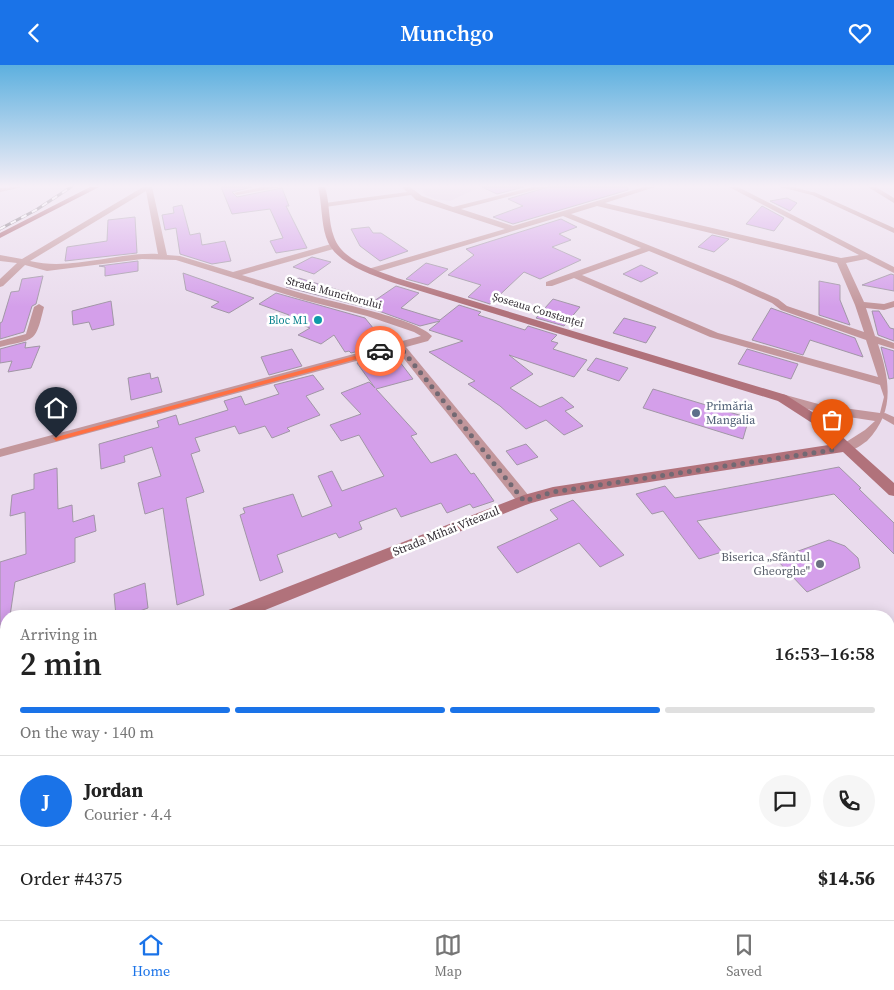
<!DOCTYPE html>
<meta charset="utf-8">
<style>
body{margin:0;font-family:"Source Serif 4",serif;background:#f6f6f6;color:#222;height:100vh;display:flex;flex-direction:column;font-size:19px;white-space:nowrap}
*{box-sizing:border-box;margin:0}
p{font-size:16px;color:#767676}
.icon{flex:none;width:28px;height:28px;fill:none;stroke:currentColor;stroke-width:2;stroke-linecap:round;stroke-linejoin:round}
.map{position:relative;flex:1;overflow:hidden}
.side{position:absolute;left:0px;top:545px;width:895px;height:310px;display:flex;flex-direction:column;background:#fff;border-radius:20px 20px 0 0;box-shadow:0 2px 12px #0003}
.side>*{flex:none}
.pin{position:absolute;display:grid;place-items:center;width:42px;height:42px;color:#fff;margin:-51px -21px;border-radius:50% 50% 50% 0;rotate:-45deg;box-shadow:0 0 5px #0007}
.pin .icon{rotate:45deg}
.courier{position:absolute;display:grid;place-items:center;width:50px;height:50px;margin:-25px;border:4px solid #ff7043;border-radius:50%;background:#fff;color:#222;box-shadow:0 1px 6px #0007}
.summary em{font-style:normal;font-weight:600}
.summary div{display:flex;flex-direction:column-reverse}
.summary{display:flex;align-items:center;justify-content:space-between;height:85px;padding:0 20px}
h1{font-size:32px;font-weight:600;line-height:38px}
.bar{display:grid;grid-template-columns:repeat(4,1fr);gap:8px 5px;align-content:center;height:60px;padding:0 20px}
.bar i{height:6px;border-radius:4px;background:#e0e0e0}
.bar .current{background:#1a73e8}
.bar p{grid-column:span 4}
.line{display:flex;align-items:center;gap:12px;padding:0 20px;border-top:1px solid #e0e0e0}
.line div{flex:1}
.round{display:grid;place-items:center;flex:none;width:52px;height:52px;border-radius:26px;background:#f6f6f6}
header{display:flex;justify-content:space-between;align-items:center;height:65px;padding:0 20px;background:#1a73e8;color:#fff;font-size:22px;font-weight:600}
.dock{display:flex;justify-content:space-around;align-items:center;height:70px;border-top:1px solid #e0e0e0;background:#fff;font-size:14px;color:#767676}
.dock a{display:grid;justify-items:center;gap:2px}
.dock .current{color:#1a73e8}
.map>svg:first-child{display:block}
.built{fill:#dfcce3}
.building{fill:#d49fea;stroke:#a196a6}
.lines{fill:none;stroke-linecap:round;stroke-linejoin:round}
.pedestrian{fill:#c3979c;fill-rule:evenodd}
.minor{fill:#c3979c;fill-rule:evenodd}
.secondary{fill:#b1727b;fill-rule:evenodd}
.primary{fill:#a25663;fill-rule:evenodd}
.rail-casing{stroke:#615962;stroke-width:3}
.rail{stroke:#fff;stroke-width:2;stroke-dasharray:6;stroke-linecap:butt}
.route{fill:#ff7043}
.done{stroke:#726973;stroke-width:5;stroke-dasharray:0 9}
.culture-dot{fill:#0f9aa8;stroke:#fff;stroke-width:2}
.service-dot{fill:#5c6f8a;stroke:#fff;stroke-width:2}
.worship-dot{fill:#6b7280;stroke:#fff;stroke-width:2}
.labels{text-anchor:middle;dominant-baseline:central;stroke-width:5;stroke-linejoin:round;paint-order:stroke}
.far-street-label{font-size:11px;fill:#312b32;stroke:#fff}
.far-culture-label{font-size:11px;fill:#0d838f;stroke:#fff;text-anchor:end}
.service-label{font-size:12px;fill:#4e5e75;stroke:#fff;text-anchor:start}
.street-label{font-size:12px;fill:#312b32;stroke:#fff}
.worship-label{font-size:12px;fill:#5b616d;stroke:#fff;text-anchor:end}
</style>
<header><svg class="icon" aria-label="back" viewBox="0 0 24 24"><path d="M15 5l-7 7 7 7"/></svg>Munchgo<svg class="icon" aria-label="heart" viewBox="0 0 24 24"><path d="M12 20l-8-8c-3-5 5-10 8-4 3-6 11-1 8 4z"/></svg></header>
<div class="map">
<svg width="894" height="855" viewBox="0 0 894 855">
<rect width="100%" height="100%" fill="#eadced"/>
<!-- built -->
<path class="built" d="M434,122H480L450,136L435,134L425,130L422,125Z
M522,849H743L744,855H522Z"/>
<!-- building -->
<path class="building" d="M221,122H252L232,127L237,132L282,123L289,141H286L307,183L276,188L270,176L283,173L270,144L232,149Z
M482,122H524L497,129Z
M548,122H628V125L513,159L493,152L523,141L508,134Z
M787,133L797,138L790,146L770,136Z
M182,140L190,170L200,168L202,180L225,176L231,196L212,199L180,189L176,163L165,165L162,150L174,148L173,142Z
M762,141L784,153L774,166L746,159Z
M135,152L137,188L65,196L67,182L107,176L108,155Z
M561,154L577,162L559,169L571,175L552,182L581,195L540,214L524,207L490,239L468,232L481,220L448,210L474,190L466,184Z
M369,162L373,168H381L408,186L380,196L360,181L351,164Z
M712,170L729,174L714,187L698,182Z
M312,192L331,197L314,209L293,202Z
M138,196V206L105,211V202L99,201Z
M426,198L448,204L428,220L406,214Z
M641,200L658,208L641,217L623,209Z
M183,208L254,233L229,248L211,242L219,237L186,225Z
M891,209L894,210V226L862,220Z
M43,211L36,239L32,241L24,267L0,274V258L2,257L11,227L19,226L22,214Z
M299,213L374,236L396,221L419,228L401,243L440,255L459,240L481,247L478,250L525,265L528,261L557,270L551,276L558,278L553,284L587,295L574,312L509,290L533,309L510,323L540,342L562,332L574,342L565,346L583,361L564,370L546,355L526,364L500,341L468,319L475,316L429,287L463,276L429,265L440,256L420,261L376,245L286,222Z
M819,216L840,220V235L850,260L819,250Z
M276,228L365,253L386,279L351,288L349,286L345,287L334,270L321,279L298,270L310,263L285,253L289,250L259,239Z
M553,234L580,242L564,261L536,253Z
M111,236L114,260L92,265L89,257L73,260L72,246Z
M771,243L855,273L863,292L810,275L803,290L752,275Z
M872,246H879L890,263L894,264V276L878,270Z
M624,253L656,262L646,278L613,268Z
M26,277L25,283L40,281L31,303L8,307L12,296L0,298V284Z
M881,282L894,286V313L889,314Z
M292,284L302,301L269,310L261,292Z
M747,284L798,299L791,314L738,299Z
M393,288L413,314L376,324L417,369L411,371L431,398L456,389L471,409L474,408L494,436L473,443L470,439L447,448L441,438L401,452L396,443L359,457L362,464L339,473L336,468L277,490L283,507L260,516L240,450L245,448L243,443L293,429L302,452L332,441L318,411L332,406L342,426L384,411L359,370L341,376L330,360L361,349L341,328L369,317L375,323L357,298Z
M596,293L628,303L619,316L587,305Z
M150,308L151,314L158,312L162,327L131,335L128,313Z
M313,310L324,324L306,331L320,350L287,363L290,366L272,373L265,361L239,369L235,361L195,373L200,386L191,389L204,427L186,433L204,530L177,540L163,443L145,449L138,418L161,411L152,382L124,391L125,397L101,404L99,379L159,362L157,356L176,350L179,360L228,345L224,336L241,331L245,340L279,329L274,320Z
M653,324L749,353L743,374L643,343Z
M526,379L538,392L517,400L506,386Z
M839,402L861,423L859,424L894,458V489L834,429L697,456L722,487L699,494L663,446L652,449L636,429L665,421L675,433Z
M57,403L58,444L72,440L73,457L94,450L96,466L75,473V497L15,517L10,551H6V564L0,563V497L26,489L25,447L10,451L12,430L34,424V409Z
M573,435L624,490L600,502L579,478L517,508L497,482L558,454L550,445Z
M829,475L845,481L858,493L860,503L807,527L776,494Z
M145,518L148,543L126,551H116L114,529Z"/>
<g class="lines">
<!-- pedestrian -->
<path class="pedestrian" d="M810,127H814L894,163V168L810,129Z
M885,348L894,352V360L880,352L881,349Z"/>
<!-- minor -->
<path class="minor" d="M23,122L0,127V123Z
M143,122H152L167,190L180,191L233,207L331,179H337V183L242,210C265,217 289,225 312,231C337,238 417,254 432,271L428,276L406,282L529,431L531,435L529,439L524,440L519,439L397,285L0,392V384L421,271L414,267L367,251L304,235L176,195L142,194L47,206L25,200L3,221L0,222V214L17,198L0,196V190L22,194ZM146,126L158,189C116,187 71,206 30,196Z
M262,122H281L237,130L234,128Z
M402,122H410L422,131L453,142L533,122H546L461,144L513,161L644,122H655L605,138L841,193L859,190L729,122H738L894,202V208L866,194L846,198L864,237L884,239L894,236V242L884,245L866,243L875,271L894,278V284L878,279C891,318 894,348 867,376C860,381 851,388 843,385L841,382L843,379L865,365L875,356L822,348L778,336L776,333L782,329L822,340L880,348L884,332L880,320L710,272L574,213L552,221H546V217L641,183L563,151L374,208H368V204L505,164L416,135L411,130L325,142L321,140L325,138L407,127ZM597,141L837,198L855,240L864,267L787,241L778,234L738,216L571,149ZM649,186L732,220L772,238L781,245L866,275L878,312L718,268L582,210Z
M780,122H794L815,128L812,130Z
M868,122H876L894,133V138Z
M39,239L44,242C35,279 36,273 0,282V276L26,269L34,242Z
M6,816V839L0,841V818Z"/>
<!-- secondary -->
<path class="secondary" d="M318,122H325C330,138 328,156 334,172C342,196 376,205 397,213L786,330L820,352L894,418V431L889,430L843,387L553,432L528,439L250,551H224L226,546L524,430L553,422L835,379L812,358L778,336L391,217C368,208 334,198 326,172C321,156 322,138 318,122Z
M6,631V650L0,652V633Z"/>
<!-- primary -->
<path class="primary" d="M90,122H99L0,173V168Z"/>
<!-- rail casing -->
<g class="rail-casing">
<path id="rail" d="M0,164L36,145L71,122"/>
</g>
<!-- rail -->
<use href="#rail" class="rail"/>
</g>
<!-- sky -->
<linearGradient id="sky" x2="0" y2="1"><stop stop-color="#5db0df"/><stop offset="0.5" stop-color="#f6eff7"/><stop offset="1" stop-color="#f6eff7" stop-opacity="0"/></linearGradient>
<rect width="894" height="242" fill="url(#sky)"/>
<!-- route -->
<path class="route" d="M380,284L383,285V287L56,376L53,373Z"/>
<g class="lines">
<!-- done -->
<path class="done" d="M380,286L399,281L524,436L553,427L832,385"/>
</g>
<!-- markers -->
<circle class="culture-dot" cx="318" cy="255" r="5"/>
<circle class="service-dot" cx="696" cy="348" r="5"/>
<circle class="worship-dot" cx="820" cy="499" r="5"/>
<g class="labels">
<!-- far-street labels -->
<g class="far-street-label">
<text transform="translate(334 228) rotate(15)">Strada Muncitorului</text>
<text transform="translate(538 245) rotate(17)">Șoseaua Constanței</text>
</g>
<!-- far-culture labels -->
<g class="far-culture-label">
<text x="308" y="255">Bloc M1</text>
</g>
<!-- service labels -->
<g class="service-label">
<text x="706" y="341">Primăria<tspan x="706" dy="14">Mangalia</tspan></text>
</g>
<!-- street labels -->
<g class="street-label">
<text transform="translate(446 466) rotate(-22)">Strada Mihai Viteazul</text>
</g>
<!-- worship labels -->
<g class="worship-label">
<text x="810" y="492">Biserica „Sfântul<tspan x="810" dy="14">Gheorghe"</tspan></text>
</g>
</g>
</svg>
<div class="pin" style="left:832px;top:385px;background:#ea580c"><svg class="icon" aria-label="bag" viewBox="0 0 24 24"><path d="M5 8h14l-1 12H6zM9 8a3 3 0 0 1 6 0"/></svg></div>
<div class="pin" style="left:56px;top:373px;background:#1f2937"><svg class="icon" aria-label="home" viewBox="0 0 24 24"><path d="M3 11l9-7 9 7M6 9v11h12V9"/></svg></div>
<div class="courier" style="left:380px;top:286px"><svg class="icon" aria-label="car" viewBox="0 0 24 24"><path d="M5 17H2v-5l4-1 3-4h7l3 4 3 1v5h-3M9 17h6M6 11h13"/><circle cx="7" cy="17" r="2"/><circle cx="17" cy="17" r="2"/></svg></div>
<section class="side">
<div class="summary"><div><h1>2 min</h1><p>Arriving in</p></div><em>16:53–16:58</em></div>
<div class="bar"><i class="current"></i><i class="current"></i><i class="current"></i><i></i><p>On the way · 140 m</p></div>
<div class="line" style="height:90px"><b class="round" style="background:#1a73e8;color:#fff">J</b><div><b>Jordan</b><p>Courier · 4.4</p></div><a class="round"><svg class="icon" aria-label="chat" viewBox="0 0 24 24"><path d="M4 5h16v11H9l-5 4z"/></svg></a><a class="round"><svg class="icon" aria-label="phone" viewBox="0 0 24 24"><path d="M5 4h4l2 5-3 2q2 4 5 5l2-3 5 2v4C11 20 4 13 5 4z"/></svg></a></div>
<div class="line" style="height:65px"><div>Order #4375</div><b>$14.56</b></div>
</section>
</div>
<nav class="dock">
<a class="current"><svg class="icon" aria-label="home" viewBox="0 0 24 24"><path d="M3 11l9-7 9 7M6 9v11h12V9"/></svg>Home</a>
<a><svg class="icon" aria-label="map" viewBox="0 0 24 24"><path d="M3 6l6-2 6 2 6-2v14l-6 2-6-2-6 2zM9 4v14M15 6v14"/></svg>Map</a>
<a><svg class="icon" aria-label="saved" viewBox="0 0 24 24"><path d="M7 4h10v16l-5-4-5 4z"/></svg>Saved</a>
</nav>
